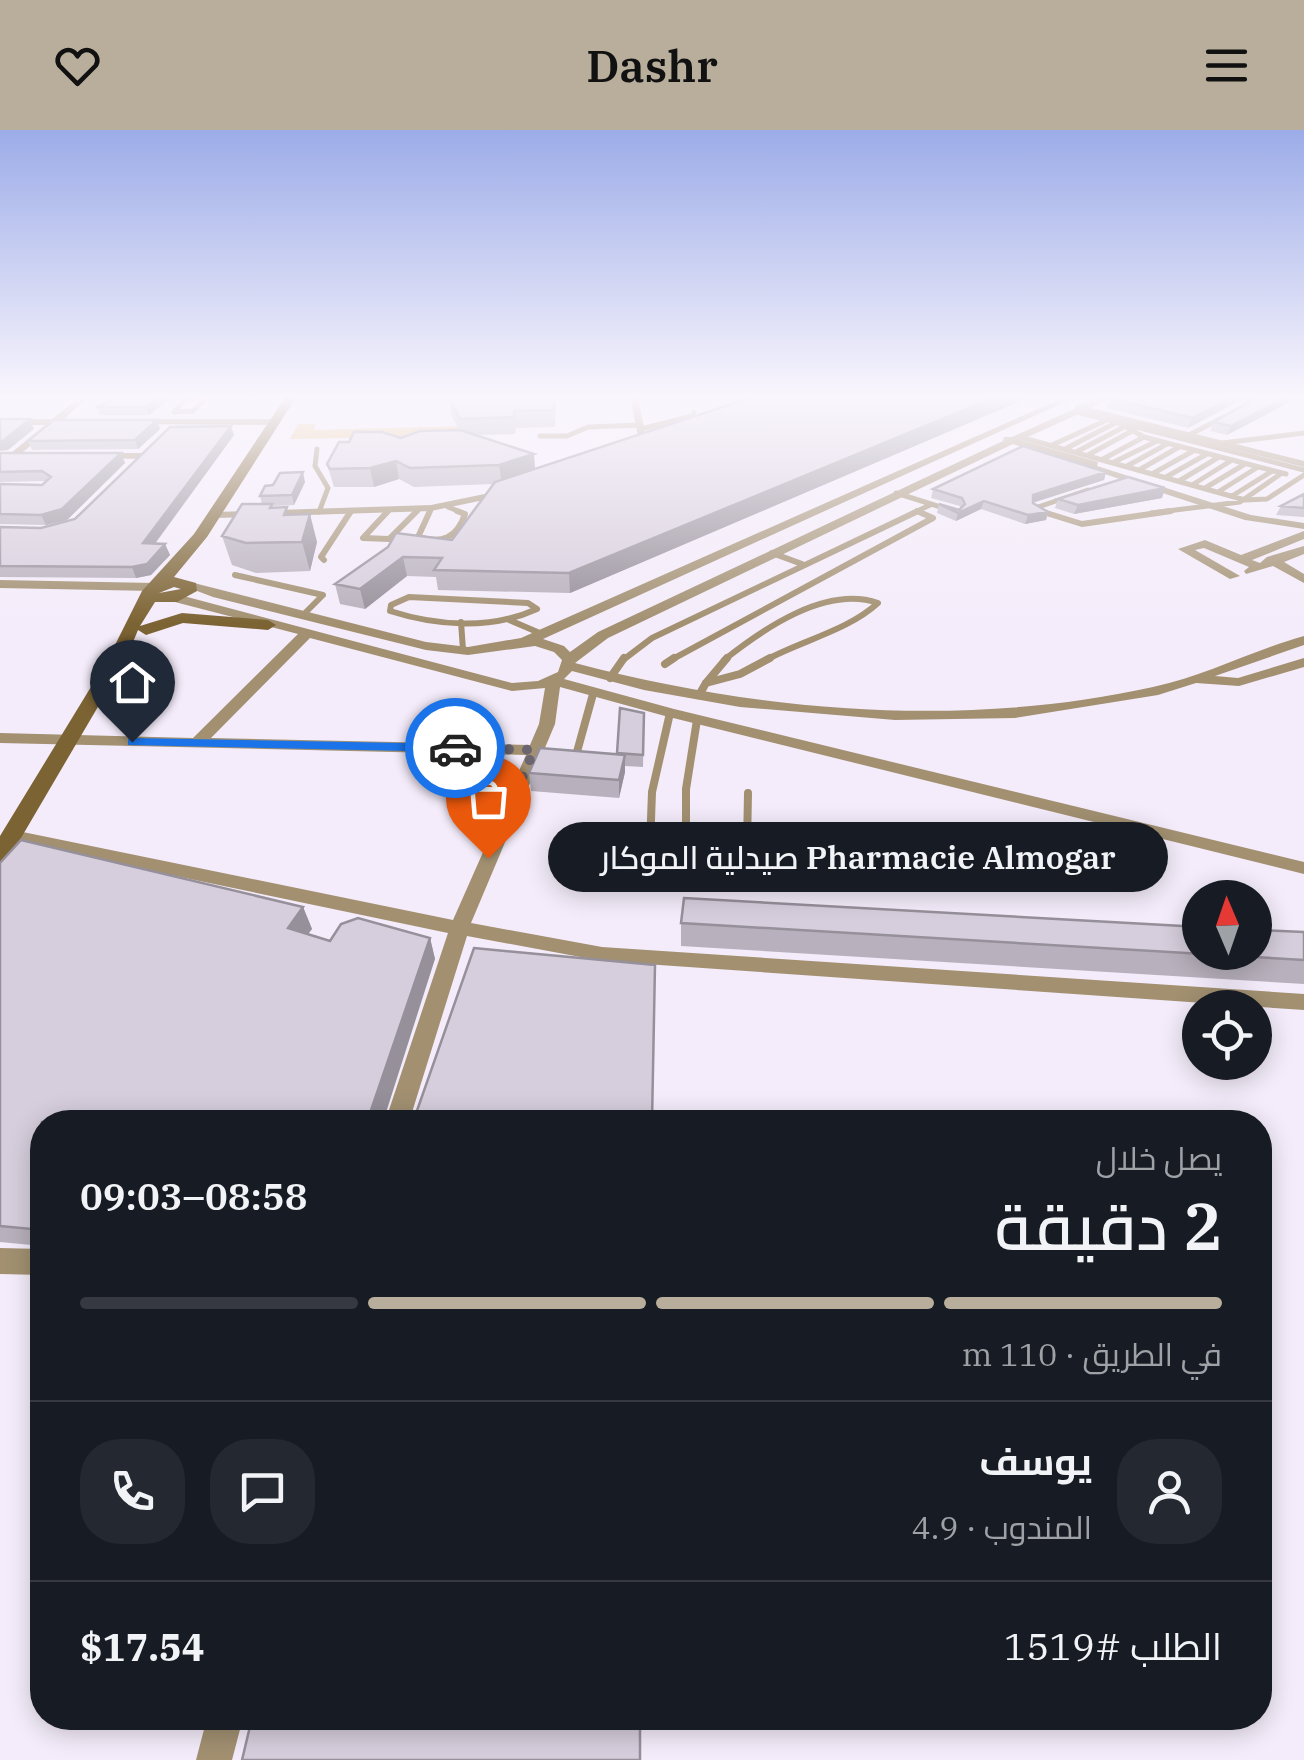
<!DOCTYPE html>
<html lang="ar">
<meta charset="utf-8">
<style>
body{margin:0;font-family:"IBM Plex Serif",Cairo,serif;background:#242831;color:#f1f3f6;direction:rtl;height:100vh;display:flex;flex-direction:column;font-size:38px;white-space:nowrap}
*{box-sizing:border-box;margin:0}
p{font-size:32px;color:#9ea1a6}
.icon{flex:none;width:55px;height:55px;fill:none;stroke:currentColor;stroke-width:2;stroke-linecap:round;stroke-linejoin:round}
.map{position:relative;flex:1;overflow:hidden;direction:ltr}
.drawer{position:absolute;left:30px;top:980px;width:1242px;height:620px;display:flex;flex-direction:column;background:#171b24;border-radius:40px;box-shadow:0 5px 25px #0003;direction:rtl}
.drawer>*{flex:none}
.needle{width:65px;rotate:358deg}
.fabs{position:absolute;left:1182px;top:750px;display:grid;gap:20px}
.fabs a{display:grid;place-items:center;width:90px;height:90px;border-radius:50%;background:#171b24;box-shadow:0 5px 25px #0003;font-size:50px}
.pin{position:absolute;display:grid;place-items:center;width:85px;height:85px;color:#fff;margin:-102px -42px;border-radius:50% 50% 50% 0;rotate:-45deg;box-shadow:0 0 10px #0007}
.pin .icon{rotate:45deg}
.courier{position:absolute;display:grid;place-items:center;width:100px;height:100px;margin:-50px;border:8px solid #1a73e8;border-radius:50%;background:#fff;color:#222;box-shadow:0 2px 12px #0007}
.bubble{position:absolute;height:70px;border-radius:35px;background:#171b24;box-shadow:0 5px 25px #0003;font-size:32px;font-weight:600;line-height:70px;text-align:center;direction:rtl}
.summary em{font-style:normal;font-weight:600}
.summary div{display:flex;flex-direction:column-reverse}
.summary{display:flex;align-items:center;justify-content:space-between;height:170px;padding:0 50px}
h1{font-size:65px;font-weight:600;line-height:75px}
.bar{display:grid;grid-template-columns:repeat(4,1fr);gap:15px 10px;align-content:center;height:120px;padding:0 50px}
.bar i{height:12px;border-radius:8px;background:#363941}
.bar .current{background:#b8ae9b}
.bar p{grid-column:span 4}
.line{display:flex;align-items:center;gap:25px;padding:0 50px;border-top:2px solid #363941}
.line div{flex:1}
.round{display:grid;place-items:center;flex:none;width:105px;height:105px;border-radius:40px;background:#242831}
header{display:flex;justify-content:space-between;align-items:center;height:130px;padding:0 50px;background:#b8ae9b;color:#111;font-size:45px;font-weight:600}
.map>svg:first-child{display:block}
.green{fill:#e8c380}
.lines{fill:none;stroke-linecap:round;stroke-linejoin:round}
.lane-far3{stroke:#a29071;stroke-width:5}
.lane-far2{stroke:#a29071;stroke-width:6}
.lane-far1{stroke:#a29071;stroke-width:8}
.lane{stroke:#a29071;stroke-width:10}
.street{fill:#a29071;fill-rule:evenodd}
.secondary{fill:#7c6333;fill-rule:evenodd}
.wall{fill:#b8b1bd}
.shaded-wall{fill:#96909a}
.building{fill:#d6cedc;stroke:#96909a;stroke-width:2.5}
.route{fill:#1a73e8}
.done{stroke:#6a656e;stroke-width:10;stroke-dasharray:0 18}
</style>
<header><svg class="icon" aria-label="menu" viewBox="0 0 24 24"><path d="M4 6h16M4 12h16M4 18h16"/></svg>Dashr<svg class="icon" aria-label="heart" viewBox="0 0 24 24"><path d="M12 20l-8-8c-3-5 5-10 8-4 3-6 11-1 8 4z"/></svg></header>
<div class="map">
<svg width="1304" height="1630" viewBox="0 0 1304 1630">
<rect width="100%" height="100%" fill="#f4ecfa"/>
<!-- green -->
<path class="green" d="M298,294H316L314,300L465,296L464,306L290,309Z"/>
<g class="lines">
<!-- lane-far3 -->
<path class="lane-far3" d="M589,266L635,267
M1229,266L1254,269L1248,275
M201,268L204,270L193,281L174,282L185,270Z
M1076,282L1117,292L1144,307L1286,344
M641,299L692,286L694,282
M1189,305L1224,287
M540,306H567L588,297L641,295
M1020,307L1245,370L1267,369L1304,345
M1222,313L1304,303
M1052,315L1107,290
M317,319L315,336L328,358L319,382
M1065,319L1117,292L1304,340
M1076,322L1122,298
M1088,325L1130,302
M1103,329L1144,307
M1114,332L1157,311
M1127,336L1167,314
M1139,340L1179,317
M1152,344L1193,321
M1166,347L1207,324
M1179,351L1219,327
M1192,355L1232,330
M1205,358L1245,334
M1218,362L1258,337
M896,363L950,380
M1232,366L1272,341
M448,377L463,383
M917,381L922,383
M386,383L389,380
M415,383L419,379
M429,383L431,378
M913,383L930,375
M1044,383L1035,378L1088,360
M1151,383L1240,372L1282,343"/>
<!-- lane-far2 -->
<path class="lane-far2" d="M388,381L363,408L389,409L417,381
M430,381L418,407C442,414 457,408 465,384L457,381
M1040,381L1082,394L1171,381
M772,423L802,434
M324,430L321,427L351,381
M235,445L323,465L304,484
M409,467L528,473L537,479C491,500 437,496 390,481L391,475Z
M507,489L542,504
M461,492L463,520
M623,530L652,508L918,381
M671,530L933,388L917,381
M724,530C763,499 826,455 878,473C847,501 803,510 766,530"/>
<!-- lane-far1 -->
<path class="lane-far1" d="M665,534L674,528
M610,548L624,528
M706,553L727,528
M706,553L740,544L770,528
M699,565L706,553
M575,629L593,564
M650,717L652,662L670,583
M686,717V659L697,590
M747,717L748,663"/>
<!-- lane -->
<path class="lane" d="M649,714L658,735L975,745
M685,714L687,729L699,735
M746,739L747,714"/>
<!-- street -->
<path class="street" d="M81,266H90L64,289L81,290V294L57,295L0,340V332L45,295H0V289H52Z
M630,266H638L647,314L639,312Z
M1067,266H1078L543,509L564,516L570,522L598,502L1003,311L1004,307H1012L1074,279L1075,276L1104,266H1115L1091,278L1304,331V337L1083,282L1021,310L1098,332L1097,336L1251,385L1304,393V399L1245,390L1013,314L608,508L575,533C760,582 964,599 1153,557C1205,546 1253,520 1304,506V515L1215,546L1238,548L1304,528V537L1239,556L1196,553L1158,565L1015,588L895,590L740,577L644,560L572,541L564,549L674,579L1304,732V744L665,586L560,557L555,594L471,793L602,817L1304,864V880L602,831L467,806L409,992H385L448,803L13,712L4,706L13,700L453,790L526,625L0,613V603L193,608L298,504L171,471V465L176,464L512,553L538,551L558,542L562,530L554,522L535,516L468,525L426,520L213,467L184,456L190,452L426,512L468,517L521,508ZM310,508L512,561L545,558L539,594L530,615L211,608Z
M132,289H274L279,292L274,295L129,294Z
M97,323H145L150,326L145,329L93,328Z
M504,360L509,363L508,365L431,381L215,388L209,385L215,382L431,375Z
M1304,401V409L1252,430L1260,433L1267,427L1304,416V424L1284,432L1304,444V453L1273,436L1246,444L1244,441L1249,437L1204,418L1195,420L1240,446L1230,449L1178,419L1205,410L1241,425Z
M0,450L154,453L160,457L154,461L0,458Z
M0,1118L42,1119V1145L0,1144Z
M207,1588H243L232,1630H196Z"/>
<!-- secondary -->
<path class="secondary" d="M286,266H297L207,407L174,447L196,453L197,461L177,472H155L140,496L182,483L268,490L276,495L268,500L183,493L146,505L138,500L126,529L11,725L0,733V706L108,529L142,461L194,404ZM174,457L181,459L159,463Z"/>
</g>
<!-- wall -->
<path class="wall" d="M452,266H556L555,297L516,298L515,304L475,305L534,324L535,339L756,266H1032L570,463L438,460L436,447L407,446L365,479L340,474L335,454L388,417L452,410L493,354L414,357L399,349L374,357H334L327,334L349,312L401,308L459,300L451,284L449,268Z
M170,268L149,285H100L96,277Z
M1110,268L1235,273L1188,298L1107,278Z
M1288,273L1227,305L1210,301L1214,292Z
M157,290L160,299L138,319L32,320L28,311Z
M234,305L155,414H165L170,425L151,445L136,448L0,447V397L41,398L75,389Z
M0,323L125,333L67,390L46,395L0,394V355H42L46,351L0,352Z
M1106,342L1104,350L1033,373L1048,382L1046,390L1025,394L981,379L956,391L937,383L939,374L959,380L961,378L960,376L931,368L933,359Z
M305,352L294,375L273,376L274,378L289,385L317,412L310,441L256,443L232,435L222,406L262,374L260,366L273,355Z
M1304,364V387L1276,385L1281,376Z
M1162,368L1074,384L1055,378L1058,369Z
M644,583L643,637L625,636V642L619,668L531,661L529,643L617,624Z
M0,733L303,777L312,799L308,804L330,811L430,808L435,829L42,992V1116L0,1112Z
M681,793L1304,802V854L681,816Z"/>
<!-- shaded-wall -->
<path class="shaded-wall" d="M159,266H169L170,268L149,285L146,277Z
M998,266H1032L570,463L569,443Z
M1235,266H1239L1235,273L1188,298L1192,288Z
M1290,266H1292L1288,273L1227,305L1231,296Z
M30,289L34,299L8,320L0,321V311Z
M157,290L160,299L138,319L135,310Z
M231,296L234,305L147,424L143,413Z
M121,323L125,333L67,390L46,395L41,385Z
M534,324L535,343L502,354L499,335Z
M396,331L399,349L374,357L370,338Z
M303,342L305,352L294,375L292,365Z
M1106,342L1104,350L1031,373L1033,365Z
M1165,358L1162,368L1074,384L1078,375Z
M984,371L981,379L956,391L958,383Z
M1048,382L1046,390L1025,394L1028,385Z
M310,384L317,412L310,441L302,412Z
M165,414L170,425L151,445L136,448L132,437Z
M403,427L407,446L365,479L360,459Z
M625,625V642L619,668V650Z
M303,777L312,799L296,819L288,798Z
M430,808L435,829L383,992H367Z"/>
<!-- building -->
<path class="building" d="M123,266H159L146,277H96Z
M452,266H554V280L514,281V287L460,289L449,268Z
M756,266H998L569,443L434,440L442,428L403,427L360,459L335,454L388,417L396,403L452,410L495,352Z
M1116,266H1235L1192,288L1110,268Z
M1259,266H1290L1231,296L1214,292Z
M0,289H30L3,311H0Z
M54,290H157L135,310L28,311Z
M231,296L143,413L165,414L147,434L132,437L0,436V397L41,398L75,389L170,297Z
M460,300L534,324L499,335L410,338L396,331L370,338L330,339L327,334L339,312H349L354,302H382L401,308L420,301Z
M1023,316L1106,342L1033,365V373L1048,382L1028,385L984,371L958,383L939,374L959,380L965,374L962,368L933,359Z
M0,323H121L62,379L41,385L0,384V354L42,355L51,347L42,341L0,342Z
M303,342L292,365L260,366L265,356L273,355L280,343Z
M1128,347L1165,358L1078,375L1058,369Z
M1304,364V378L1281,376Z
M242,374H272L270,378L287,377L284,385L310,384L302,412L246,413L222,406Z
M620,578L644,583L643,625L617,623Z
M540,618L625,625L619,650L529,643Z
M21,710L303,777L288,798L330,811L341,794L358,788L430,808L367,992H42V1100L0,1096V733Z
M684,768L1200,797V822H1255V800L1304,802V830L681,793Z
M474,818L655,835L652,992H413Z
M252,1588H640V1630H242Z"/>
<!-- sky -->
<linearGradient id="sky" x2="0" y2="1"><stop stop-color="#9cace8"/><stop offset="0.54" stop-color="#faf6fd"/><stop offset="1" stop-color="#faf6fd" stop-opacity="0"/></linearGradient>
<rect width="1304" height="494" fill="url(#sky)"/>
<!-- route -->
<path class="route" d="M132,608L455,614L461,618L455,622L128,615V609Z"/>
<g class="lines">
<!-- done -->
<path class="done" d="M455,618L534,620L488,728"/>
</g>
</svg>
<div class="fabs">
<a><svg class="needle" viewBox="-14 -14 28 28"><path d="M0-13l5 13h-10z" fill="#e53935"/><path d="M0 13l5-13h-10z" fill="#9ea1a6"/></svg></a>
<a><svg class="icon" aria-label="locate" viewBox="0 0 24 24"><circle cx="12" cy="12" r="6"/><path d="M12 2v4M12 18v4M2 12h4M18 12h4"/></svg></a>
</div>
<div class="pin" style="left:488px;top:728px;background:#ea580c"><svg class="icon" aria-label="bag" viewBox="0 0 24 24"><path d="M5 8h14l-1 12H6zM9 8a3 3 0 0 1 6 0"/></svg></div>
<div class="pin" style="left:132px;top:612px;background:#1f2937"><svg class="icon" aria-label="home" viewBox="0 0 24 24"><path d="M3 11l9-7 9 7M6 9v11h12V9"/></svg></div>
<div class="courier" style="left:455px;top:618px"><svg class="icon" aria-label="car" viewBox="0 0 24 24"><path d="M5 17H2v-5l4-1 3-4h7l3 4 3 1v5h-3M9 17h6M6 11h13"/><circle cx="7" cy="17" r="2"/><circle cx="17" cy="17" r="2"/></svg></div>
<div class="bubble" style="left:548px;top:692px;width:620px">Pharmacie Almogar صيدلية الموكار</div>
<section class="drawer">
<div class="summary"><div><h1>2 دقيقة</h1><p>يصل خلال</p></div><em>08:58–09:03</em></div>
<div class="bar"><i class="current"></i><i class="current"></i><i class="current"></i><i></i><p>في الطريق · 110 m</p></div>
<div class="line" style="height:180px"><a class="round"><svg class="icon" aria-label="person" viewBox="0 0 24 24"><circle cx="12" cy="8" r="4"/><path d="M4 21q1-7 8-7t8 7"/></svg></a><div><b>يوسف</b><p>المندوب · 4.9</p></div><a class="round"><svg class="icon" aria-label="chat" viewBox="0 0 24 24"><path d="M4 5h16v11H9l-5 4z"/></svg></a><a class="round"><svg class="icon" aria-label="phone" viewBox="0 0 24 24"><path d="M5 4h4l2 5-3 2q2 4 5 5l2-3 5 2v4C11 20 4 13 5 4z"/></svg></a></div>
<div class="line" style="height:130px"><div>الطلب #1519</div><b>$17.54</b></div>
</section>
</div>
